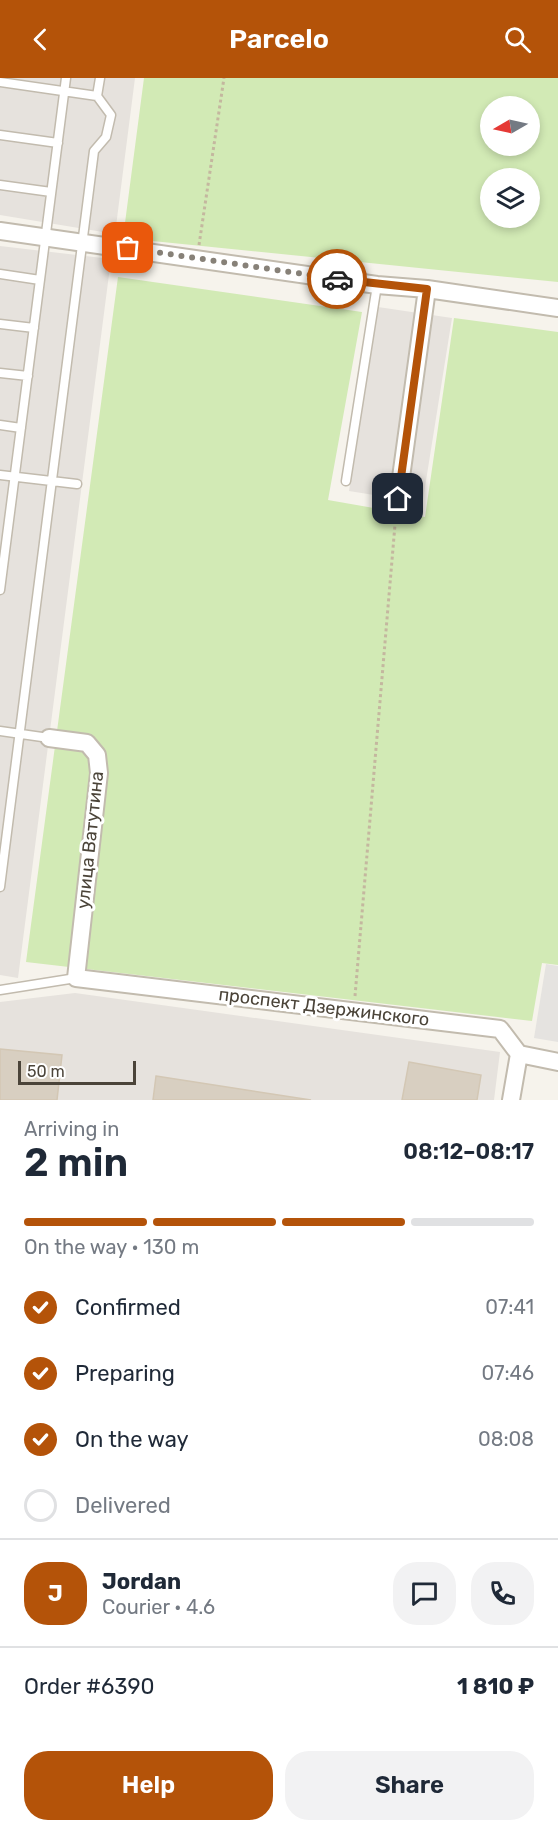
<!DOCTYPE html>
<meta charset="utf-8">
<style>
body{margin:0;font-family:Rubik,sans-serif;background:#f2f2f3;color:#1f2937;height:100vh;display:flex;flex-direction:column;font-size:22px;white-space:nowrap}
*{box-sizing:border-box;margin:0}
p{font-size:20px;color:#747a83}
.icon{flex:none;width:33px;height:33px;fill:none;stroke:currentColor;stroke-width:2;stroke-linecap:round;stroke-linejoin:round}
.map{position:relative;height:1022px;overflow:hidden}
.details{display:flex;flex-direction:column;background:#fff;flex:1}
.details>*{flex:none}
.needle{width:39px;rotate:261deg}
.tools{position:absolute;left:480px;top:18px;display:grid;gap:12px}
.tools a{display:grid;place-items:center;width:60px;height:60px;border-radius:50%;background:#fff;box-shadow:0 3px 9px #0003;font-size:30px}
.scale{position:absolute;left:18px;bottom:15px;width:118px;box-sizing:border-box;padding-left:6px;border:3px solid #4b4439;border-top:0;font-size:16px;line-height:21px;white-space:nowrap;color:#4b4439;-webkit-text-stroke:4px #fff;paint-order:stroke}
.pin{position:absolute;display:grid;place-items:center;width:51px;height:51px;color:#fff;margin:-26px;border-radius:12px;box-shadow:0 3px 9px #0006}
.courier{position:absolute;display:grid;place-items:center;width:60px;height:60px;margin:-30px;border:4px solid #b45309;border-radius:50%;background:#fff;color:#222;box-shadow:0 2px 8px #0007}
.head em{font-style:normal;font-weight:600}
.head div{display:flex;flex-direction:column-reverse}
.head{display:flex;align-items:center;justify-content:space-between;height:102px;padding:0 24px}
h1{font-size:39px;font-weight:600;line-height:45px}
.bar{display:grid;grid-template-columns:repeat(4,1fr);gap:9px 6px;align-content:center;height:72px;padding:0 24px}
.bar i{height:8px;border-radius:4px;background:#e0e1e3}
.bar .active{background:#b45309}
.bar p{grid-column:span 4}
.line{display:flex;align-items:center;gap:15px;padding:0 24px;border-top:2px solid #e0e1e3}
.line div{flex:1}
.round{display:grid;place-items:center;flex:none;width:63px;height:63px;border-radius:24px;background:#f2f2f3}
ol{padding:0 24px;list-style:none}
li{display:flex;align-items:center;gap:18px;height:66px}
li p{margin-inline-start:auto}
li .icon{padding:6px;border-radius:50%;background:#b45309;color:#fff;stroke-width:4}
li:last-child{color:#747a83}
li i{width:33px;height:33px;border:3px solid #e0e1e3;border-radius:50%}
.action{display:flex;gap:12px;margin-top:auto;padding:12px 24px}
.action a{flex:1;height:69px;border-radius:24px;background:#b45309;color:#fff;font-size:24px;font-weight:600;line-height:69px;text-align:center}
.action a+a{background:#f2f2f3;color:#1f2937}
header{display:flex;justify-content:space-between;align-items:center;height:78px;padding:0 24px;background:#b45309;color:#fff;font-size:27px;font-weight:600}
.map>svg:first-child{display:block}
.industrial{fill:#e6e2dd}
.green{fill:#d2eab5;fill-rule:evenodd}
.parking{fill:#e5e3e0}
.building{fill:#d8cfc1;stroke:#d3c7b4;stroke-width:1.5}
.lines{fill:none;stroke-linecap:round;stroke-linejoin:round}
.service-casing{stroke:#c2bbae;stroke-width:11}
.minor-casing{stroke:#c2bbae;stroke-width:20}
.path{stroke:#c4b79f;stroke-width:3;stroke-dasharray:3 3;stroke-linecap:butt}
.service{stroke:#fff;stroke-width:8}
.minor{stroke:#fff;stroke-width:16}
.done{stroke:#878178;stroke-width:6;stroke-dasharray:0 10.8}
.route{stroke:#b45309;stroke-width:8}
.labels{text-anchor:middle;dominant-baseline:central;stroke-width:6;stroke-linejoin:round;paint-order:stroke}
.street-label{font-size:18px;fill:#4b4439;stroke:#fff}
</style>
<header><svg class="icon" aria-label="back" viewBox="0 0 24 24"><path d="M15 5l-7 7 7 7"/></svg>Parcelo<svg class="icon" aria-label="search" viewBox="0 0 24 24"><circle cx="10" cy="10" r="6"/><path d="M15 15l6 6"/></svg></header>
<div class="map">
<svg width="558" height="1022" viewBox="0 0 558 1022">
<rect width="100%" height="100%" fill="#f6f3ec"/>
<!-- industrial -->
<path class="industrial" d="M0,0H135L115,156L0,137Z
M0,168L111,181L18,900L0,897Z
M378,229L452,240L421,434L404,432L405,422L349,413Z
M75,915L500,974L494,1022H0V924Z"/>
<!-- green -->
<path class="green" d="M144,0H558V204L123,160ZM490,28H530V68H490ZM490,100H530V140H490Z
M118,199L362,234L328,422L425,439L454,240L558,254V887L542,885L532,943L26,884Z"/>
<!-- parking -->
<path class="parking" d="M546,886L558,888V964L534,960Z"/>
<!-- building -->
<path class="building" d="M0,971L62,977L57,1022H0Z
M409,984L481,997L477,1022H402Z
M156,998L311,1022H153Z"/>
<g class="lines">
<!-- service casing -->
<g class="service-casing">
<path id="service" d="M0,4L97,18
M0,57L58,65
M0,107L51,114
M0,196L40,202
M0,246L34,250
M0,295L28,298
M0,347L21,350
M0,397L77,406
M346,403L377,207
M0,512L66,0
M0,653L49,660
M0,809L94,73L106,59L111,37L97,18L100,0
M0,912L76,900"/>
</g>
<!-- minor casing -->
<g class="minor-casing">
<path id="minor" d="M0,153L377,207L427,211L558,230
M398,421L427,211
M49,660L87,665L97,677L99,695L76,900L500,951L519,976L558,984
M511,1022L519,976"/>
</g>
<!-- path -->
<path class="path" d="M199,167L224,0
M355,918L396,435"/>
<!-- service -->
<use href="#service" class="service"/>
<!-- minor -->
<use href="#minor" class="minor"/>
</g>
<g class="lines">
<!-- done -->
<path class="done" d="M128,170L337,201"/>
<!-- route -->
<path class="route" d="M337,201L427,211L398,421"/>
</g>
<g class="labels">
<!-- street labels -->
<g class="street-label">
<text transform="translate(90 762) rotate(-84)">улица Ватутина</text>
<text transform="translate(324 929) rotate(7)">проспект Дзержинского</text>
</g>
</g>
</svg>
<div class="tools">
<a><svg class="needle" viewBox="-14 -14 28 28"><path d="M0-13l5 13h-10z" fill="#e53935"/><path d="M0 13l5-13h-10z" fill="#747a83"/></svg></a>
<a><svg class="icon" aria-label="layers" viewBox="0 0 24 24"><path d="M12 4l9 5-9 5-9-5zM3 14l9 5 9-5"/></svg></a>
</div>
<div class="scale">50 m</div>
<div class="pin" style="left:128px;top:170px;background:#ea580c"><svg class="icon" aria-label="bag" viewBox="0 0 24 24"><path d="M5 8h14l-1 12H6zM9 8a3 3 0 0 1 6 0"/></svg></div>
<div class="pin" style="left:398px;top:421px;background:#1f2937"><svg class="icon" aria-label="home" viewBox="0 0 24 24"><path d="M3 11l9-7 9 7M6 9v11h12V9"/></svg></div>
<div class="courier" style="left:337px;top:201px"><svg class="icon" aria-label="car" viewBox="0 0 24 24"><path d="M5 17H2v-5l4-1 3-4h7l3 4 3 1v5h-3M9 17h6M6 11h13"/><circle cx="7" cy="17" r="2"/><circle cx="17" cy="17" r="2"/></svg></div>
</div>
<section class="details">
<div class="head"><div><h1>2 min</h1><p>Arriving in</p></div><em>08:12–08:17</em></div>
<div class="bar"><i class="active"></i><i class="active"></i><i class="active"></i><i></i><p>On the way · 130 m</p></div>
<ol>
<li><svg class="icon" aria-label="check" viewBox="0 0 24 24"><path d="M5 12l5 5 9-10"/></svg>Confirmed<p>07:41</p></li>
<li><svg class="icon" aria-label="check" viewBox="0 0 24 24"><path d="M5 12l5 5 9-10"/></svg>Preparing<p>07:46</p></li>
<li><svg class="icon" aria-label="check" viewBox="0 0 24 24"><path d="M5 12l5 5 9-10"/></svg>On the way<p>08:08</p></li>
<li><i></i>Delivered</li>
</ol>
<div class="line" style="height:108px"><b class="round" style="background:#b45309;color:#fff">J</b><div><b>Jordan</b><p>Courier · 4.6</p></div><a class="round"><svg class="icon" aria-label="chat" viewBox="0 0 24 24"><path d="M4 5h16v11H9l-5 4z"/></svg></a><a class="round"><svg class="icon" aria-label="phone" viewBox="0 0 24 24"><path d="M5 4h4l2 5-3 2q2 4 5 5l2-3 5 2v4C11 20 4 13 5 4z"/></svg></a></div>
<div class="line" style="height:78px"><div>Order #6390</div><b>1 810 ₽</b></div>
<div class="action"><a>Help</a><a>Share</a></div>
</section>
